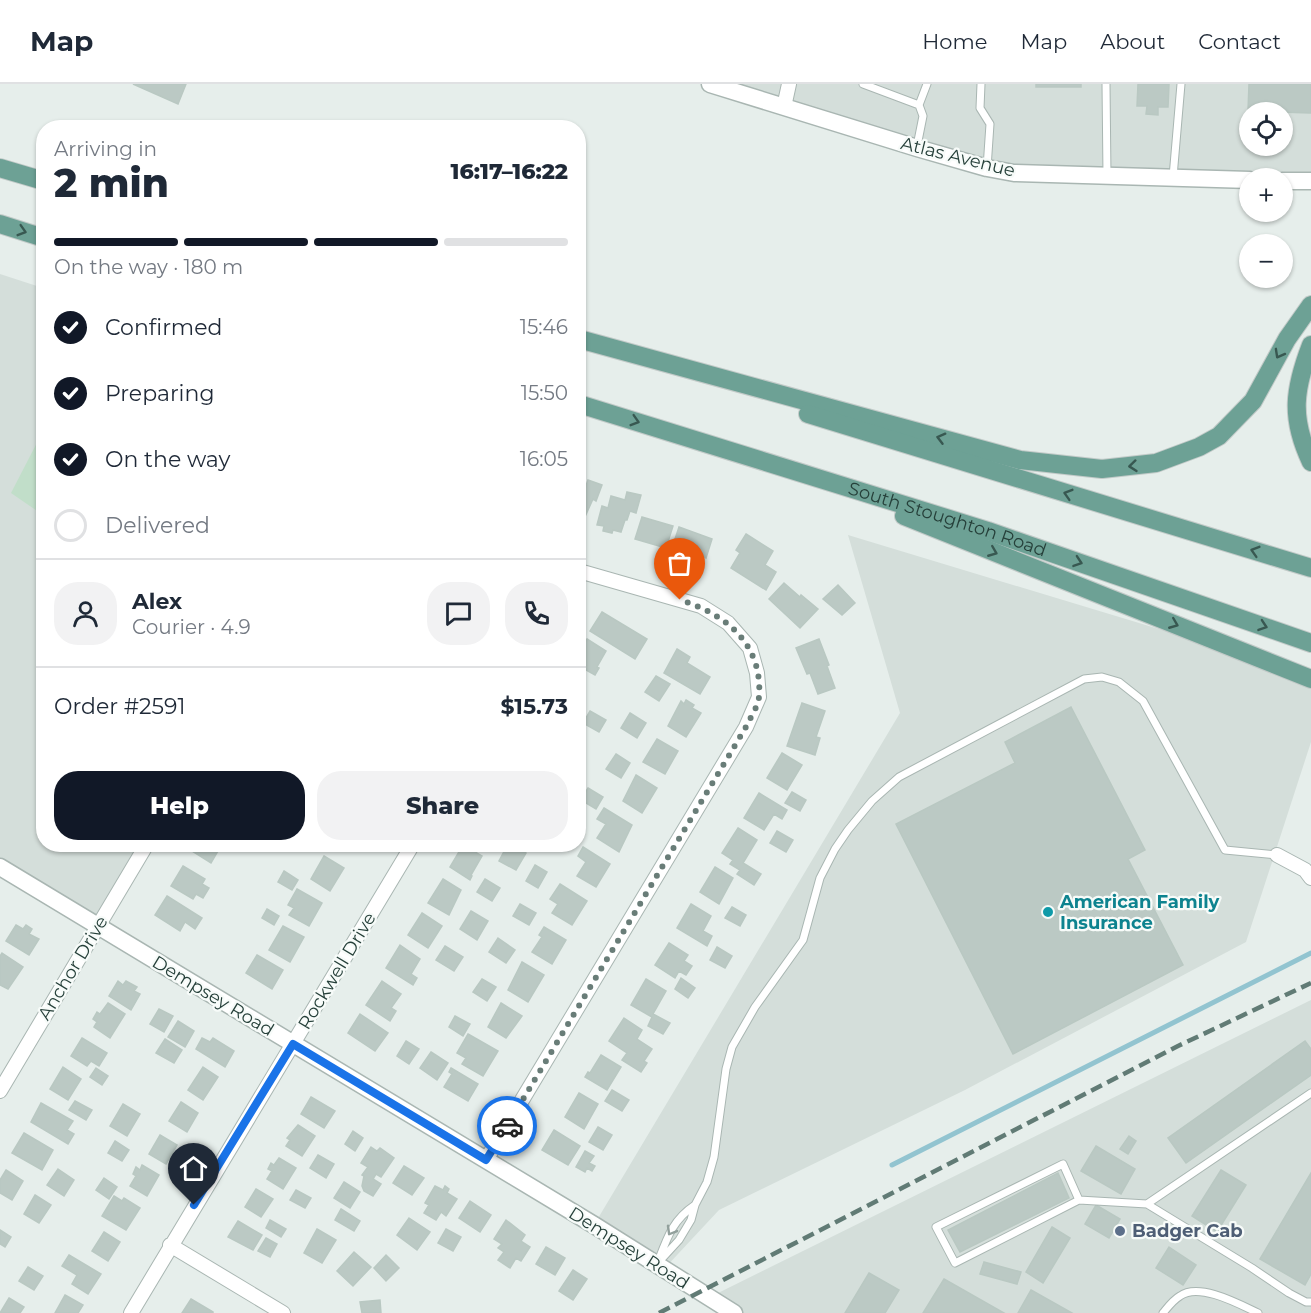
<!DOCTYPE html>
<meta charset="utf-8">
<style>
body{margin:0;font-family:Montserrat,sans-serif;background:#f2f2f3;color:#1f2937;height:100vh;display:flex;flex-direction:column;font-size:22px;white-space:nowrap}
*{box-sizing:border-box;margin:0}
p{font-size:20px;color:#747a83}
.icon{flex:none;width:33px;height:33px;fill:none;stroke:currentColor;stroke-width:2;stroke-linecap:round;stroke-linejoin:round}
.map{position:relative;flex:1;overflow:hidden}
.panel{position:absolute;left:36px;top:36px;width:550px;height:732px;display:flex;flex-direction:column;background:#fff;border-radius:24px;box-shadow:0 2px 4px #0004}
.panel>*{flex:none}
.controls{position:absolute;left:1239px;top:18px;display:grid;gap:12px}
.controls a{display:grid;place-items:center;width:54px;height:54px;border-radius:50%;background:#fff;box-shadow:0 2px 4px #0004;font-size:30px}
.pin{position:absolute;display:grid;place-items:center;width:51px;height:51px;color:#fff;margin:-62px -26px;border-radius:50% 50% 50% 0;rotate:-45deg;box-shadow:0 0 6px #0007}
.pin .icon{rotate:45deg}
.courier{position:absolute;display:grid;place-items:center;width:60px;height:60px;margin:-30px;border:4px solid #1a73e8;border-radius:50%;background:#fff;color:#222;box-shadow:0 2px 8px #0007}
.headline em{font-style:normal;font-weight:800}
.headline div{display:flex;flex-direction:column-reverse}
.headline{display:flex;align-items:center;justify-content:space-between;height:102px;padding:0 18px}
h1{font-size:39px;font-weight:800;line-height:45px}
.bar{display:grid;grid-template-columns:repeat(4,1fr);gap:9px 6px;align-content:center;height:72px;padding:0 18px}
.bar i{height:8px;border-radius:4px;background:#e0e1e3}
.bar .selected{background:#111827}
.bar p{grid-column:span 4}
.line{display:flex;align-items:center;gap:15px;padding:0 18px;border-top:2px solid #e0e1e3}
.line div{flex:1}
.round{display:grid;place-items:center;flex:none;width:63px;height:63px;border-radius:24px;background:#f2f2f3}
ol{padding:0 18px;list-style:none}
li{display:flex;align-items:center;gap:18px;height:66px}
li p{margin-inline-start:auto}
li .icon{padding:6px;border-radius:50%;background:#111827;color:#fff;stroke-width:4}
li:last-child{color:#747a83}
li i{width:33px;height:33px;border:3px solid #e0e1e3;border-radius:50%}
.cta{display:flex;gap:12px;margin-top:auto;padding:12px 18px}
.cta a{flex:1;height:69px;border-radius:24px;background:#111827;color:#fff;font-size:24px;font-weight:800;line-height:69px;text-align:center}
.cta a+a{background:#f2f2f3;color:#1f2937}
header{display:flex;align-items:center;gap:36px;box-sizing:border-box;height:84px;padding:0 30px;background:#fff;border-bottom:2px solid #e0e1e3}
header strong{font-size:28px}
nav{display:flex;gap:33px;margin-inline-start:auto;font-size:21px}
.map>svg:first-child{display:block}
.built{fill:#d4deda;fill-rule:evenodd}
.green{fill:#c1dec9}
.lines{fill:none;stroke-linecap:round;stroke-linejoin:round}
.stream{stroke:#92c4d0;stroke-width:5}
.building{fill:#bbc9c4;stroke:#b9c8c2;stroke-width:1.5}
.service-casing{stroke:#a9b6b2;stroke-width:9}
.minor-casing{stroke:#a9b6b2;stroke-width:16}
.tertiary-casing{stroke:#a9b6b2;stroke-width:19}
.primary-casing{stroke:#c2cac8;stroke-width:20}
.service{stroke:#fff;stroke-width:7}
.minor{stroke:#fff;stroke-width:14}
.tertiary{stroke:#fff;stroke-width:16}
.primary{stroke:#6da195;stroke-width:18}
.rail{stroke:#617b75;stroke-width:4.5;stroke-dasharray:12 6;stroke-linecap:butt}
.oneway{stroke:#385851}
.oneway2{stroke:#92a09c}
.done{stroke:#697d78;stroke-width:6;stroke-dasharray:0 10.8}
.route{stroke:#1a73e8;stroke-width:8}
.culture-dot{fill:#0f9aa8;stroke:#f7fbf9;stroke-width:2}
.service-dot{fill:#5c6f8a;stroke:#f7fbf9;stroke-width:2}
.labels{text-anchor:middle;dominant-baseline:central;stroke-width:4.5;stroke-linejoin:round;paint-order:stroke}
.street-label{font-size:18px;fill:#26403a;stroke:#f7fbf9}
.culture-label{font-size:18px;font-weight:bold;fill:#0d838f;stroke:#f7fbf9;text-anchor:start}
.service-label{font-size:18px;font-weight:bold;fill:#4e5e75;stroke:#f7fbf9;text-anchor:start}
</style>
<header>
<strong>Map</strong>
<nav><a>Home</a><a>Map</a><a>About</a><a>Contact</a></nav>
</header>
<div class="map">
<svg width="1311" height="1229" viewBox="0 0 1311 1229">
<rect width="100%" height="100%" fill="#e6eeeb"/>
<!-- built -->
<path class="built" d="M710,0H1311V97L1282,94L1014,89ZM1250,28H1282V62H1250Z
M0,190L43,204L44,760L147,761L97,843L0,783Z
M848,451L1311,591V658L1246,858L965,1006L719,1126L664,1185L594,1141L900,629Z
M1311,916V1229H734L708,1214Z"/>
<!-- green -->
<path class="green" d="M43,347V431L11,409Z"/>
<g class="lines">
<!-- stream -->
<path class="stream" d="M892,1081L1311,869"/>
</g>
<!-- building -->
<path class="building" d="M133,0H186L178,20Z
M1036,0H1081V3H1036Z
M1138,0H1169L1168,23H1158V31L1146,30L1147,22H1137Z
M1249,0H1311V29L1248,27Z
M588,396L602,401L596,417L593,415L583,437L579,436V409L583,410Z
M627,408L641,411L636,429L630,427L627,436H625L621,448L613,446L612,449L603,447L604,442L597,441L602,422L608,424L611,412L625,416Z
M642,433L673,442L666,464L635,455Z
M679,443L712,455L706,474L703,472L701,478L683,471L684,468L672,464Z
M746,450L773,467L765,481L776,488L766,506L731,484L740,469L736,466Z
M784,499L800,513L801,511L818,525L800,544L769,515Z
M838,501L855,519L842,531L823,515Z
M602,528L647,555L635,575L590,547Z
M587,555L606,567L597,583L599,584L595,591L579,582V568Z
M819,555L829,581L827,582L835,604L818,610L810,589L807,590L796,564Z
M677,565L690,573L687,579L710,593L700,610L664,589Z
M656,592L670,600L659,617L645,608Z
M686,616L694,621L692,624L701,629L686,653L668,642L681,617L684,620Z
M802,619L825,627L816,653L820,654L815,671L787,662Z
M1071,623L1145,766L1128,775L1183,881L1013,970L896,740L1015,679L1005,658Z
M590,627L606,636L599,648L583,639Z
M630,629L646,639L637,654L621,644Z
M657,655L678,667L665,690L643,678Z
M782,669L802,681L787,706L767,694Z
M616,670L630,679L621,694L606,685Z
M636,691L657,704L642,729L623,717Z
M588,704L603,713L596,725L581,716Z
M792,708L806,716L800,727L785,719Z
M759,709L787,726L782,735L774,730L764,746L744,734Z
M604,724L632,741L619,768L597,754L606,740L597,735Z
M738,744L757,756L743,779L761,790L754,801L737,790L740,786L730,780L733,776L722,769Z
M777,747L793,756L786,768L770,759Z
M196,760H222L211,779L192,767Z
M508,760L526,769L516,786L499,777Z
M463,761L482,772L471,791L472,792L470,796L450,783Z
M583,763L610,780L596,803L577,792L586,778L578,772Z
M324,772L344,784L330,807L311,795Z
M535,781L547,788L538,804L526,797Z
M183,782L205,795L202,800L209,804L203,814L196,810L193,815L171,802Z
M715,783L733,794L719,820L700,808Z
M284,787L298,796L292,806L278,798Z
M443,795L461,806L449,831L428,819Z
M485,795L500,804L492,817L477,808Z
M560,800L587,817L572,841L552,829L558,820L550,815Z
M297,805L322,819L309,842L289,831L294,824L288,821Z
M167,812L202,834L195,845L185,838L180,847L155,831Z
M520,820L536,829L529,841L513,832Z
M691,820L711,832L703,847L712,852L707,862L677,844Z
M732,823L746,831L740,842L725,834Z
M267,825L279,832L274,841L262,834Z
M471,827L488,837L477,856L460,845Z
M422,829L442,842L428,864L408,851Z
M16,841L23,845L26,841L32,845L29,850L39,855L29,871L6,857Z
M283,842L304,853L290,878L269,866Z
M544,843L566,856L552,880L532,868L542,853L539,851Z
M498,854L515,866L506,879L489,868Z
M669,859L688,871L684,877L692,882L686,891L679,887L675,894L655,881Z
M400,861L420,875L411,890L417,894L413,901L386,884Z
M445,862L463,873L454,887L436,876Z
M717,863L732,872L725,884L710,876Z
M2,869L23,883L8,905L0,901V872Z
M257,871L283,886L272,905L246,889Z
M522,878L544,891L528,918L508,906Z
M681,894L695,904L688,914L675,905Z
M482,895L496,903L487,917L473,908Z
M646,895L666,907L653,930L670,939L663,950L648,942L652,933L631,921Z
M118,897L123,901L126,897L137,903L134,907L140,910L131,926L109,912Z
M382,897L401,910L391,924L396,927L390,937L366,921Z
M108,919L125,930L110,954L94,943L97,938L93,935L97,928L100,930Z
M501,919L522,932L506,954L488,943Z
M159,925L173,932L164,948L150,940Z
M360,930L388,949L375,967L348,949Z
M455,932L470,940L463,952L449,943Z
M624,934L642,946L637,955L652,965L644,977L647,979L641,988L622,976L627,969L609,957Z
M178,937L194,947L185,963L168,953Z
M468,950L498,967L483,992L462,980L466,974L457,969Z
M82,954L107,969L99,982L91,977L87,982L71,972Z
M202,954L210,958L213,954L234,967L225,983L196,965Z
M165,955L182,966L174,979L156,969Z
M406,957L419,965L409,980L397,972Z
M1305,957L1311,965V991L1186,1079L1168,1054Z
M431,968L448,979L437,996L420,984Z
M601,971L621,983L607,1006L585,993L588,988L590,989Z
M63,983L81,995L68,1016L50,1005Z
M203,983L218,993L203,1016L188,1006Z
M96,984L108,992L102,1001L90,993Z
M451,984L478,1000L468,1017L444,1003L452,990L449,988Z
M612,1006L629,1016L622,1027L605,1017Z
M579,1009L598,1020L584,1045L565,1033Z
M311,1013L335,1027L324,1044L301,1030Z
M75,1017L92,1026L86,1036L69,1026Z
M181,1018L198,1029L187,1048L169,1037Z
M41,1019L73,1037L67,1046L74,1050L68,1060L31,1038Z
M123,1020L140,1030L127,1052L110,1042Z
M298,1041L315,1052L302,1072L286,1062L290,1056L287,1054Z
M598,1043L612,1051L603,1066L589,1058Z
M554,1046L580,1062L568,1081L542,1066Z
M353,1047L363,1054L355,1067L345,1060Z
M24,1049L53,1066L42,1086L12,1069Z
M160,1051L177,1061L166,1080L149,1070Z
M1129,1052L1136,1057L1128,1070L1120,1065Z
M115,1057L129,1066L122,1077L108,1069Z
M1096,1062L1135,1085L1121,1110L1081,1087Z
M371,1063L377,1067L380,1064L394,1074L381,1093L376,1090L373,1095L381,1100L373,1112L364,1107L362,1102L364,1092L362,1091L368,1083L361,1079Z
M585,1067L594,1072L589,1079L595,1082L592,1087L587,1084L585,1088L576,1083Z
M318,1071L334,1080L326,1094L310,1084Z
M279,1074L296,1084L283,1105L267,1095L272,1087L268,1085L271,1079L274,1081Z
M142,1081L159,1091L147,1112L130,1102L136,1092L133,1090L136,1083L140,1086Z
M404,1082L424,1094L412,1111L393,1099Z
M58,1085L74,1096L64,1112L47,1101Z
M6,1086L23,1097L12,1116L0,1109V1096Z
M1221,1086L1246,1101L1217,1148L1192,1132Z
M1058,1089L1069,1114L960,1168L948,1146Z
M1311,1089V1190L1305,1201L1260,1175Z
M104,1094L117,1103L109,1115L96,1106Z
M344,1098L360,1108L350,1124L334,1114Z
M435,1102L443,1106L445,1102L449,1105L447,1109L457,1115L446,1132L441,1128L436,1136L424,1129L429,1121L425,1119Z
M256,1105L273,1115L261,1133L245,1123Z
M296,1106L311,1114L305,1124L290,1116Z
M35,1111L51,1121L39,1139L24,1130Z
M114,1112L122,1117L124,1114L140,1124L126,1146L102,1132Z
M470,1117L491,1131L480,1148L459,1134Z
M1096,1121L1120,1135L1109,1154L1085,1140Z
M341,1125L360,1137L354,1147L335,1136Z
M409,1134L430,1148L417,1166L397,1151Z
M270,1136L286,1145L281,1153L266,1144Z
M506,1136L525,1151L521,1157L530,1163L521,1177L516,1174L510,1184L498,1176L504,1168L498,1164L502,1160L494,1155Z
M238,1137L262,1151L253,1166L228,1153Z
M1052,1143L1070,1154L1043,1199L1026,1188Z
M317,1145L336,1156L322,1179L304,1169Z
M446,1145L461,1153L453,1167L438,1159Z
M0,1146L11,1153L5,1163L0,1160Z
M104,1148L120,1158L108,1177L92,1167Z
M266,1154L277,1160L270,1173L258,1167Z
M546,1163L565,1174L555,1191L536,1180Z
M1169,1163L1196,1181L1183,1201L1156,1184Z
M354,1168L371,1183L353,1202L337,1187Z
M69,1171L101,1190L88,1210L72,1200L77,1191L62,1182Z
M386,1171L399,1184L386,1197L374,1184Z
M984,1178L1021,1188L1017,1200L980,1190Z
M28,1183L43,1192L34,1206L19,1197Z
M573,1186L587,1195L573,1216L559,1207Z
M869,1189L899,1206L885,1229H845Z
M944,1195L1004,1229H923Z
M1031,1206L1072,1229H1018Z
M65,1211L83,1221L78,1229H55Z
M9,1214L24,1223L20,1229H0Z
M191,1215L213,1228V1229H182Z
M380,1216L381,1229H362L360,1218Z"/>
<g class="lines">
<!-- service casing -->
<g class="service-casing">
<path id="service" d="M863,0L919,21L923,32L917,62
M981,0L980,24L990,40L987,84
M1106,0L1107,91
M919,21L927,0
M1173,93L1181,0
M1079,1116L1063,1080L936,1143L955,1179L1079,1116L1147,1120L1252,1184L1289,1209L1306,1218H1311
M1147,1120L1311,1009
M659,1175C668,1151 674,1135 695,1121
M657,1180L679,1156L691,1136L695,1121L707,1098L714,1073L726,985L732,963L755,923L803,856L820,794L835,765L848,746L872,717L899,693L1084,595L1102,593L1119,598L1143,617L1225,766L1277,771
M1163,1229C1168,1223 1173,1216 1180,1212C1199,1198 1239,1220 1258,1229"/>
</g>
<!-- minor casing -->
<g class="minor-casing">
<path id="minor" d="M784,23L789,0
M1277,771L1305,786L1311,794
M0,1007L147,760
M486,1076L746,643L759,613L757,589L750,564L728,539L701,522L579,487
M170,1161L283,1229
M131,1229L413,760"/>
</g>
<!-- tertiary casing -->
<g class="tertiary-casing">
<path id="tertiary" d="M710,0L917,64L987,84L1014,89L1250,96
M1282,97H1311
M0,783L594,1141L734,1229"/>
</g>
<!-- primary casing -->
<g class="primary-casing">
<g id="primary">
<path d="M0,84L44,97"/>
<path d="M0,140L44,154"/>
<path d="M579,255L1020,376L1102,385L1156,379L1199,363L1219,352L1253,317L1287,255L1311,221"/>
<path d="M1311,261C1294,305 1290,334 1311,378"/>
<path id="s1" d="M579,320L988,447L1311,559"/>
<path d="M808,330L1311,484"/>
<path d="M904,432L1311,595"/>
</g>
</g>
<!-- service -->
<use href="#service" class="service"/>
<!-- minor -->
<use href="#minor" class="minor"/>
<!-- tertiary -->
<use href="#tertiary" class="tertiary"/>
<!-- primary -->
<use href="#primary" class="primary"/>
<!-- rail -->
<path class="rail" d="M659,1229L1178,962L1311,899"/>
</g>
<!-- one-way arrows -->
<defs><path id="oneway-chevron" d="M-2-3.5L2.5 0L-2 3.5" fill="none" stroke-width="1.6" stroke-linecap="round" stroke-linejoin="round" transform="scale(1.5)"/></defs>
<g class="oneway">
<use href="#oneway-chevron" transform="translate(22 147) rotate(17)"/>
<use href="#oneway-chevron" transform="translate(1279 270) rotate(119)"/>
<use href="#oneway-chevron" transform="translate(635 337) rotate(17)"/>
<use href="#oneway-chevron" transform="translate(941 354) rotate(-165)"/>
<use href="#oneway-chevron" transform="translate(1133 382) rotate(174)"/>
<use href="#oneway-chevron" transform="translate(1068 410) rotate(-163)"/>
<use href="#oneway-chevron" transform="translate(1255 467) rotate(-163)"/>
<use href="#oneway-chevron" transform="translate(993 468) rotate(22)"/>
<use href="#oneway-chevron" transform="translate(1078 478) rotate(19)"/>
<use href="#oneway-chevron" transform="translate(1174 540) rotate(22)"/>
<use href="#oneway-chevron" transform="translate(1263 542) rotate(19)"/>
</g>
<use class="oneway2" href="#oneway-chevron" transform="translate(671 1147) rotate(120)"/>
<g class="lines">
<!-- done -->
<path class="done" d="M507,1042L746,643C750,634 758,623 759,613C763,560 726,530 680,516"/>
<!-- route -->
<path class="route" d="M194,1121L293,960L486,1076L507,1042"/>
</g>
<!-- markers -->
<circle class="culture-dot" cx="1048" cy="828" r="6"/>
<circle class="service-dot" cx="1120" cy="1147" r="6"/>
<g class="labels">
<!-- street labels -->
<g class="street-label">
<text transform="translate(958 73) rotate(14)">Atlas Avenue</text>
<text stroke="none"><textPath href="#s1" startOffset="386">South Stoughton Road</textPath></text>
<text transform="translate(73 884) rotate(-59)">Anchor Drive</text>
<text transform="translate(337 887) rotate(-59)">Rockwell Drive</text>
<text transform="translate(213 912) rotate(31)">Dempsey Road</text>
<text transform="translate(629 1164) rotate(32)">Dempsey Road</text>
</g>
<!-- culture labels -->
<g class="culture-label">
<text x="1060" y="818">American Family<tspan x="1060" dy="21">Insurance</tspan></text>
</g>
<!-- service labels -->
<g class="service-label">
<text x="1132" y="1147">Badger Cab</text>
</g>
</g>
</svg>
<div class="controls">
<a><svg class="icon" aria-label="locate" viewBox="0 0 24 24"><circle cx="12" cy="12" r="6"/><path d="M12 2v4M12 18v4M2 12h4M18 12h4"/></svg></a>
<a>+</a>
<a>−</a>
</div>
<div class="pin" style="left:680px;top:516px;background:#ea580c"><svg class="icon" aria-label="bag" viewBox="0 0 24 24"><path d="M5 8h14l-1 12H6zM9 8a3 3 0 0 1 6 0"/></svg></div>
<div class="pin" style="left:194px;top:1121px;background:#1f2937"><svg class="icon" aria-label="home" viewBox="0 0 24 24"><path d="M3 11l9-7 9 7M6 9v11h12V9"/></svg></div>
<div class="courier" style="left:507px;top:1042px"><svg class="icon" aria-label="car" viewBox="0 0 24 24"><path d="M5 17H2v-5l4-1 3-4h7l3 4 3 1v5h-3M9 17h6M6 11h13"/><circle cx="7" cy="17" r="2"/><circle cx="17" cy="17" r="2"/></svg></div>
<section class="panel">
<div class="headline"><div><h1>2 min</h1><p>Arriving in</p></div><em>16:17–16:22</em></div>
<div class="bar"><i class="selected"></i><i class="selected"></i><i class="selected"></i><i></i><p>On the way · 180 m</p></div>
<ol>
<li><svg class="icon" aria-label="check" viewBox="0 0 24 24"><path d="M5 12l5 5 9-10"/></svg>Confirmed<p>15:46</p></li>
<li><svg class="icon" aria-label="check" viewBox="0 0 24 24"><path d="M5 12l5 5 9-10"/></svg>Preparing<p>15:50</p></li>
<li><svg class="icon" aria-label="check" viewBox="0 0 24 24"><path d="M5 12l5 5 9-10"/></svg>On the way<p>16:05</p></li>
<li><i></i>Delivered</li>
</ol>
<div class="line" style="height:108px"><a class="round"><svg class="icon" aria-label="person" viewBox="0 0 24 24"><circle cx="12" cy="8" r="4"/><path d="M4 21q1-7 8-7t8 7"/></svg></a><div><b>Alex</b><p>Courier · 4.9</p></div><a class="round"><svg class="icon" aria-label="chat" viewBox="0 0 24 24"><path d="M4 5h16v11H9l-5 4z"/></svg></a><a class="round"><svg class="icon" aria-label="phone" viewBox="0 0 24 24"><path d="M5 4h4l2 5-3 2q2 4 5 5l2-3 5 2v4C11 20 4 13 5 4z"/></svg></a></div>
<div class="line" style="height:78px"><div>Order #2591</div><b>$15.73</b></div>
<div class="cta"><a>Help</a><a>Share</a></div>
</section>
</div>
